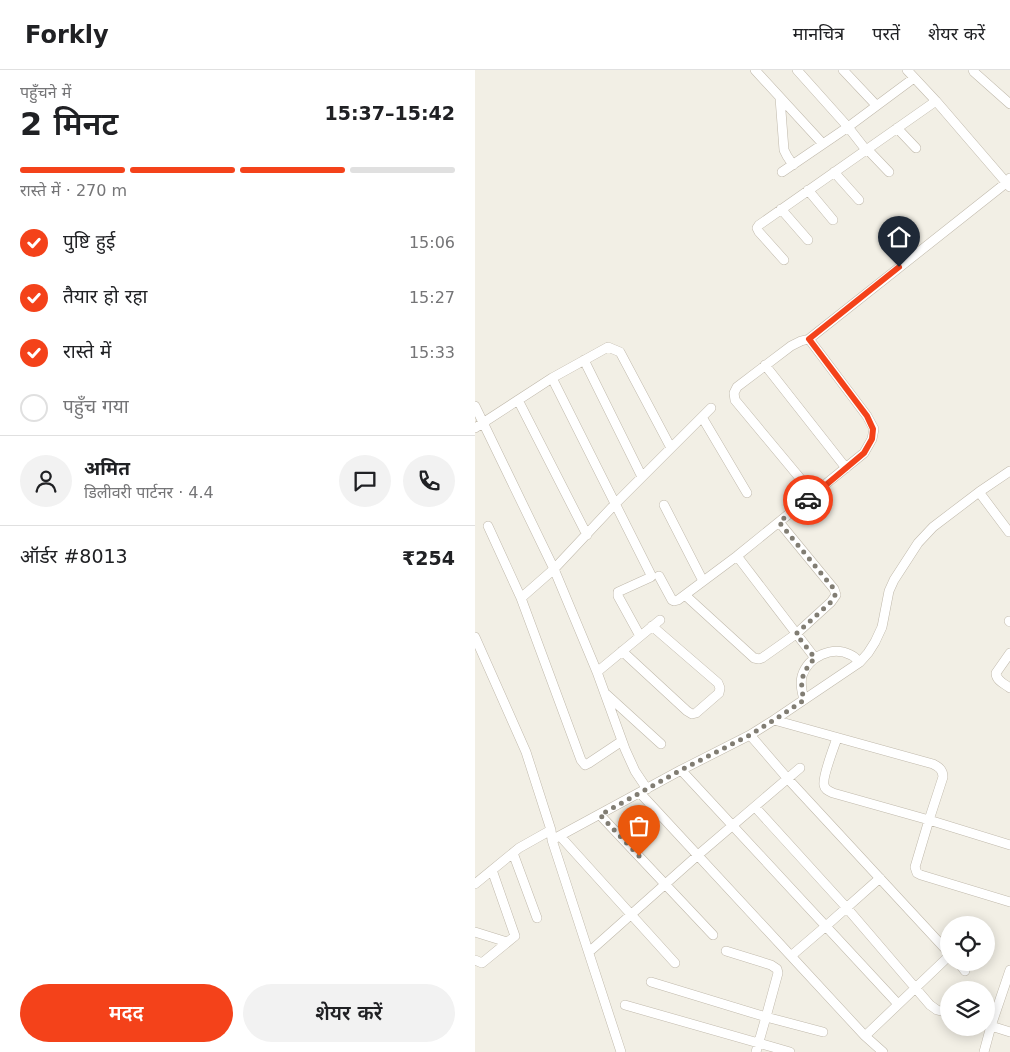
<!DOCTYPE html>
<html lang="hi">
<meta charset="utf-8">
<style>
body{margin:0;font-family:"DejaVu Sans","Noto Sans Devanagari",sans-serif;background:#f2f2f2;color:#202124;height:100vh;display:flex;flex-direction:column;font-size:19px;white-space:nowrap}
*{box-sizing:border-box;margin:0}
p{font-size:16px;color:#757577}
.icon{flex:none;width:28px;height:28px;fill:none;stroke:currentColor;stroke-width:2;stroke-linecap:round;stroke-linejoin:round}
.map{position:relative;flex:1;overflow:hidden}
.side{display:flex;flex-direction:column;background:#fff;width:475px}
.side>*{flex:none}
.tools{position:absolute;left:465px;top:846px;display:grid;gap:10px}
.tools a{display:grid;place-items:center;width:55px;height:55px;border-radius:50%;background:#fff;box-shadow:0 2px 12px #0003;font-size:25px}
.pin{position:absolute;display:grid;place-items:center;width:42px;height:42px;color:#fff;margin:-51px -21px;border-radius:50% 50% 50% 0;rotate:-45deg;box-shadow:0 0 5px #0007}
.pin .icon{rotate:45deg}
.courier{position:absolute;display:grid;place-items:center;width:50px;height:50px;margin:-25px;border:4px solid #f4421a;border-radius:50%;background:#fff;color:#222;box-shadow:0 1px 6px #0007}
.head em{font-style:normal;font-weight:600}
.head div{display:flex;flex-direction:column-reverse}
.head{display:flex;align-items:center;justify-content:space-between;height:85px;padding:0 20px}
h1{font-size:32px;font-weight:600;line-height:38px}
.bar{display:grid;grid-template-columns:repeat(4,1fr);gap:8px 5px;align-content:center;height:60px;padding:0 20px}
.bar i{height:6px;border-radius:4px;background:#e0e0e0}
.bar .selected{background:#f4421a}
.bar p{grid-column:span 4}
.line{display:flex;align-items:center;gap:12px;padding:0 20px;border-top:1px solid #e0e0e0}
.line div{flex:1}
.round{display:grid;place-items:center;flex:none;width:52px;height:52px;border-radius:26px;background:#f2f2f2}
ol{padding:0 20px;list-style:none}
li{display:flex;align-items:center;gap:15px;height:55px}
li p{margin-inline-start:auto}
li .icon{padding:5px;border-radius:50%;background:#f4421a;color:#fff;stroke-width:4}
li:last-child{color:#757577}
li i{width:28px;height:28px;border:2px solid #e0e0e0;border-radius:50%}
.action{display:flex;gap:10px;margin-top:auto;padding:10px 20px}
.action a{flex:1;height:58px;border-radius:30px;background:#f4421a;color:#fff;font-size:20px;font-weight:600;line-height:58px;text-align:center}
.action a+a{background:#f2f2f2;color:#202124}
header{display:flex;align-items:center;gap:30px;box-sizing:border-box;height:70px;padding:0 25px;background:#fff;border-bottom:1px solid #e0e0e0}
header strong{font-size:24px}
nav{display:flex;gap:28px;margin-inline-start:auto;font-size:18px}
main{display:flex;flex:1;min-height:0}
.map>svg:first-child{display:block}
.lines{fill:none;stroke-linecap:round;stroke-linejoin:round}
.minor-casing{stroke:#c0b9ab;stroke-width:10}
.minor{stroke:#fff;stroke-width:9}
.done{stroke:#817d73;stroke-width:5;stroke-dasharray:0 9}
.route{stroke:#f4421a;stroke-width:6}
</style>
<header>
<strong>Forkly</strong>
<nav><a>मानचित्र</a><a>परतें</a><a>शेयर करें</a></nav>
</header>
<main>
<section class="side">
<div class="head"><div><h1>2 मिनट</h1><p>पहुँचने में</p></div><em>15:37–15:42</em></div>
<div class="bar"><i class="selected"></i><i class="selected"></i><i class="selected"></i><i></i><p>रास्ते में · 270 m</p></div>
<ol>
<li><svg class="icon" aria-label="check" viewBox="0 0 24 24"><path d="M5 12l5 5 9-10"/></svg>पुष्टि हुई<p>15:06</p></li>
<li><svg class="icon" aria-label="check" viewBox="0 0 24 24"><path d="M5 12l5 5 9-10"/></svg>तैयार हो रहा<p>15:27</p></li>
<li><svg class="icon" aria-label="check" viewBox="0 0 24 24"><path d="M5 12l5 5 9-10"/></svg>रास्ते में<p>15:33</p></li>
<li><i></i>पहुँच गया</li>
</ol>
<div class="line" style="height:90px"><a class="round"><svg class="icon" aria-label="person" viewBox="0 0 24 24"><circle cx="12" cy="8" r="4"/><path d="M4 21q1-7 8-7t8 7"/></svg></a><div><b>अमित</b><p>डिलीवरी पार्टनर · 4.4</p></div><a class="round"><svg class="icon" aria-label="chat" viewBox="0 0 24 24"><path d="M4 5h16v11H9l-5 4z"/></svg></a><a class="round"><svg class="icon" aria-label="phone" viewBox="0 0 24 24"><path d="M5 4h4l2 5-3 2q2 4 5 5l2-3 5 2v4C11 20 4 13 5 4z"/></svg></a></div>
<div class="line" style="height:65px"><div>ऑर्डर #8013</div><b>₹254</b></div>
<div class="action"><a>मदद</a><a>शेयर करें</a></div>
</section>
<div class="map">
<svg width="535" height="982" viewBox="0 0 535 982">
<rect width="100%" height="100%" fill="#f2efe5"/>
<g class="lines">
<!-- minor casing -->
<g class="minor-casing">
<path id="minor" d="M280,0L348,74
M322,0L373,57L391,80
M368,0L401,35
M432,0L461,31L535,117
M498,0L499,2L535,34
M305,28L309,80L312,86L318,95
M422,58L441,78
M392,79L414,102
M307,102L373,57L439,8
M359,102L384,130
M333,120L358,150
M306,139L333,170
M309,190L284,162L282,158L284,155L461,31
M109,290L167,407
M290,295L371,398
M77,308L176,505V507L143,522V526L165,566
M43,330L112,465
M0,336L79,499L122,602L150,679L160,701L172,719
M227,347L272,423
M0,358L77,308L133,277L145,282L196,378
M535,401L504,422L458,457L443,473L419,510L414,521L407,557L400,572L393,583L385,592L299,650L458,694C464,697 468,700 468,707L454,750L535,775
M504,422L534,462
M339,425L260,330L259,323L262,317L316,276L326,271L334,269L339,265L531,113L535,108
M189,435L228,511
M13,456L46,528L106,690L110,695L114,693L147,671
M262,486L340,588
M184,506L197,530L199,531L203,530L262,486L389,383L397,369L399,359L392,346L334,269
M210,525L279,588L284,589L287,588L321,564L356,532L361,525L359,519L304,452
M46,528L79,499L140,434L236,338
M534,551L535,552
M0,567L51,682L76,760L77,770L146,982
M147,581L212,641L217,644L221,643L244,623L245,618L243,613L177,556
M535,583L521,603C521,611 530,614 535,618
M122,602L185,550
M131,624L186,674
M329,630C327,622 325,614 327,606C333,587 357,575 376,585C379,586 382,590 385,592
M275,665L313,709L474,883
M362,668C359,677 347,707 349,715C350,720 354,721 358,723L454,750L440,797L442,803L446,805L535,832
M206,700L423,934
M165,723L316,886L390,966L408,982
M280,737L371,837L455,935L462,940L474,943
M125,745L238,865
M85,766L200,893
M77,770L206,700L275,665L299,650
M38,783L62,848
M0,814L44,778L76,760
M0,862L32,872
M251,881L296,895L302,899L303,903L291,947L348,962
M114,882L223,785L325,698
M316,886L351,856L405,808
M0,890L7,893L40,866L17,800
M483,892L490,901
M176,912L291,947L281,982
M150,935L315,982
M511,954L516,956L535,900
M390,966L474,886
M509,982L516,956L535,962"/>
</g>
<!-- minor -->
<use href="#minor" class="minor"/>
</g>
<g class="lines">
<!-- done -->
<path class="done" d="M164,786L125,745L206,700L275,665L299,650L329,630C324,611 327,602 340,588L321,564L356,532L360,525L359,519L304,452L333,430"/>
<!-- route -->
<path class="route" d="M333,430L389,383L397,369L398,359L392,346L334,269L424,197"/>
</g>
</svg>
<div class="tools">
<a><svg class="icon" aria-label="locate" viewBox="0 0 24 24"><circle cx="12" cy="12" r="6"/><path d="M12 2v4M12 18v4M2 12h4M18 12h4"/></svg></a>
<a><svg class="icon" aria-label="layers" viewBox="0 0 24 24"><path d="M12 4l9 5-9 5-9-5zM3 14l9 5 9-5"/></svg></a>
</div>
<div class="pin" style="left:164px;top:786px;background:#ea580c"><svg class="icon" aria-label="bag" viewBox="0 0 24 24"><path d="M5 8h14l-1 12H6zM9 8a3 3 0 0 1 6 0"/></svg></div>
<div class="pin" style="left:424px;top:197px;background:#1f2937"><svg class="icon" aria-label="home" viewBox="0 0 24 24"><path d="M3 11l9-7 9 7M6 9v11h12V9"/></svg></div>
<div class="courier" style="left:333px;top:430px"><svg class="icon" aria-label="car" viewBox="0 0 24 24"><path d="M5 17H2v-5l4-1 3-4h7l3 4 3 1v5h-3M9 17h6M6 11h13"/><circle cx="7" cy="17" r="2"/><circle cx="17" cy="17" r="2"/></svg></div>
</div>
</main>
